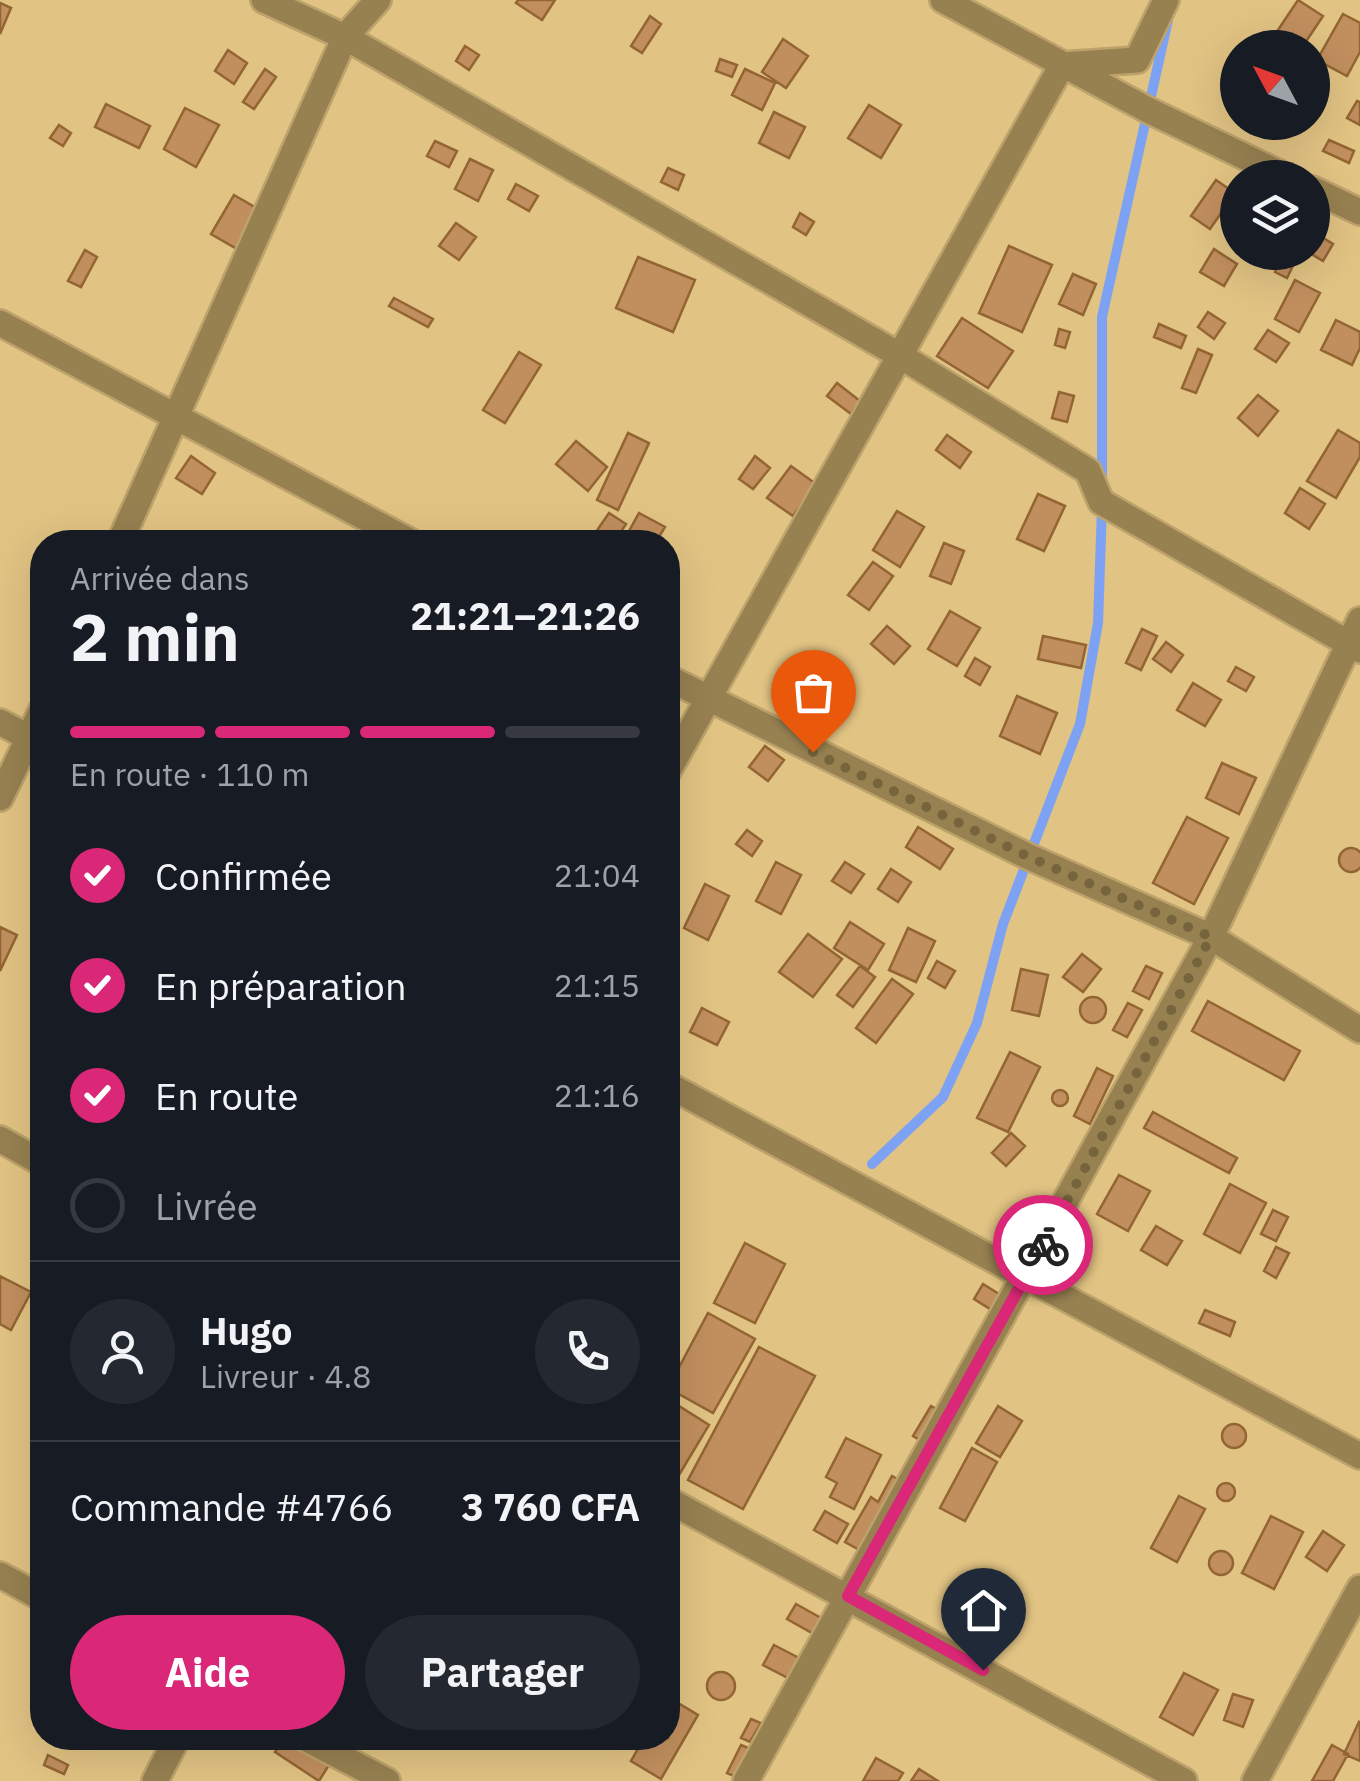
<!DOCTYPE html>
<html lang="fr">
<meta charset="utf-8">
<style>
body{margin:0;font-family:"IBM Plex Sans",sans-serif;background:#242831;color:#f1f3f6;height:100vh;display:flex;flex-direction:column;font-size:38px;white-space:nowrap}
*{box-sizing:border-box;margin:0}
p{font-size:32px;color:#9ea1a6}
.icon{flex:none;width:55px;height:55px;fill:none;stroke:currentColor;stroke-width:2;stroke-linecap:round;stroke-linejoin:round}
.map{position:relative;flex:1;overflow:hidden}
.side{position:absolute;left:30px;top:530px;width:650px;height:1220px;display:flex;flex-direction:column;background:#171b24;border-radius:40px;box-shadow:0 10px 40px #0002}
.side>*{flex:none}
.needle{width:65px;rotate:311deg}
.fabs{position:absolute;left:1220px;top:30px;display:grid;gap:20px}
.fabs a{display:grid;place-items:center;width:110px;height:110px;border-radius:50%;background:#171b24;box-shadow:0 10px 40px #0002;font-size:50px}
.pin{position:absolute;display:grid;place-items:center;width:85px;height:85px;color:#fff;margin:-102px -42px;border-radius:50% 50% 50% 0;rotate:-45deg;box-shadow:0 0 10px #0007}
.pin .icon{rotate:45deg}
.courier{position:absolute;display:grid;place-items:center;width:100px;height:100px;margin:-50px;border:8px solid #db2777;border-radius:50%;background:#fff;color:#222;box-shadow:0 2px 12px #0007}
.summary em{font-style:normal;font-weight:700}
.summary div{display:flex;flex-direction:column-reverse}
.summary{display:flex;align-items:center;justify-content:space-between;height:170px;padding:0 40px}
h1{font-size:65px;font-weight:700;line-height:75px}
.bar{display:grid;grid-template-columns:repeat(4,1fr);gap:15px 10px;align-content:center;height:120px;padding:0 40px}
.bar i{height:12px;border-radius:8px;background:#363941}
.bar .on{background:#db2777}
.bar p{grid-column:span 4}
.line{display:flex;align-items:center;gap:25px;padding:0 40px;border-top:2px solid #363941}
.line div{flex:1}
.round{display:grid;place-items:center;flex:none;width:105px;height:105px;border-radius:52px;background:#242831}
ol{padding:0 40px;list-style:none}
li{display:flex;align-items:center;gap:30px;height:110px}
li p{margin-inline-start:auto}
li .icon{padding:10px;border-radius:50%;background:#db2777;color:#fff;stroke-width:4}
li:last-child{color:#9ea1a6}
li i{width:55px;height:55px;border:5px solid #363941;border-radius:50%}
.action{display:flex;gap:20px;margin-top:auto;padding:20px 40px}
.action a{flex:1;height:115px;border-radius:60px;background:#db2777;color:#fff;font-size:40px;font-weight:700;line-height:115px;text-align:center}
.action a+a{background:#242831;color:#f1f3f6}
.map>svg:first-child{display:block}
.lines{fill:none;stroke-linecap:round;stroke-linejoin:round}
.stream{stroke:#7ea2f3;stroke-width:10}
.building{fill:#c18f5e;stroke:#936533;stroke-width:2.5}
.minor-casing{stroke:#bda36b;stroke-width:30}
.minor{stroke:#978151;stroke-width:25}
.done{stroke:#76643c;stroke-width:10;stroke-dasharray:0 18}
.route{stroke:#db2777;stroke-width:12}
</style>
<div class="map">
<svg width="1360" height="1781" viewBox="0 0 1360 1781">
<rect width="100%" height="100%" fill="#e1c383"/>
<g class="lines">
<!-- stream -->
<path class="stream" d="M1102,486V317L1168,20
M872,1164L943,1097L977,1023L1003,924L1080,724L1098,623L1102,508"/>
</g>
<!-- building -->
<path class="building" d="M518,0H555L542,20L516,3Z
M1298,0L1323,16L1303,46L1278,30Z
M0,3L11,8L0,34Z
M1343,14L1360,23V52L1347,76L1317,60Z
M650,16L661,24L642,53L631,46Z
M783,39L808,56L786,88L762,72Z
M465,46L479,55L469,70L456,61Z
M228,50L247,63L234,84L215,71Z
M720,59L737,65L732,77L716,71Z
M265,69L276,77L254,109L243,102Z
M745,69L775,83L762,110L732,95Z
M1357,101L1360,102V125L1347,118Z
M106,104L150,126L139,148L95,127Z
M869,105L901,125L881,158L848,138Z
M185,108L219,125L196,167L164,149Z
M774,112L805,127L789,158L759,143Z
M59,125L71,133L63,146L50,138Z
M1329,140L1354,151L1349,163L1323,151Z
M435,141L457,151L449,167L427,156Z
M470,159L493,170L478,201L455,189Z
M668,168L684,175L678,190L661,182Z
M1216,180L1235,193L1210,229L1191,216Z
M516,184L538,196L529,211L508,199Z
M234,195L260,210L237,249L211,234Z
M800,213L814,222L806,235L793,227Z
M456,223L476,237L459,260L439,246Z
M1317,234L1333,244L1323,261L1308,252H1312Z
M1009,246L1052,265L1022,332L979,313Z
M1214,249L1237,264L1224,286L1200,272Z
M85,250L97,257L81,287L68,281Z
M1284,252L1299,253L1287,278L1275,272Z
M638,257L695,280L673,332L616,308Z
M1073,274L1096,284L1083,315L1059,304Z
M1295,280L1320,293L1299,332L1275,319Z
M394,298L433,319L428,327L389,306Z
M1208,312L1225,323L1214,339L1198,327Z
M962,318L1013,351L988,388L937,356Z
M1336,320L1360,332V348L1352,365L1321,350Z
M1159,324L1186,336L1181,348L1154,337Z
M1059,329L1070,332L1065,348L1055,345Z
M1268,330L1289,343L1276,362L1255,349Z
M1198,349L1212,355L1196,393L1182,388Z
M519,352L541,365L505,423L483,410Z
M837,383L860,401L851,414L827,396Z
M1059,392L1074,396L1067,422L1052,418Z
M1258,395L1278,411L1258,436L1238,418Z
M1338,430L1360,443V457L1336,498L1307,481Z
M628,433L649,443L618,510L597,500Z
M947,435L971,452L960,468L936,450Z
M576,441L607,467L588,491L556,464Z
M191,456L215,473L202,494L176,478Z
M755,456L770,468L753,489L739,479Z
M791,466L816,484L793,516L767,498Z
M1300,488L1325,504L1309,529L1285,513Z
M1038,494L1065,506L1044,551L1017,539Z
M897,511L924,527L900,567L873,550Z
M609,513L626,524L614,542H589Z
M639,513L665,527L656,542H623Z
M944,543L964,551L951,584L930,576Z
M873,562L893,576L869,610L848,595Z
M950,611L980,628L957,666L928,649Z
M887,626L910,646L894,664L871,644Z
M1142,629L1157,636L1141,670L1126,663Z
M1043,636L1086,645L1081,668L1038,659Z
M1166,642L1183,655L1171,672L1153,659Z
M975,658L990,667L980,685L965,676Z
M1236,667L1254,677L1246,691L1228,681Z
M1193,683L1221,700L1205,726L1177,710Z
M1017,696L1057,713L1040,754L1000,736Z
M765,746L784,760L768,781L749,767Z
M1222,763L1256,778L1239,814L1206,798Z
M1187,817L1228,838L1194,904L1153,883Z
M918,827L953,849L940,869L906,847Z
M747,830L762,841L752,856L736,844Z
M1339 860a12 12 0 1 1 24 0a12 12 0 1 1-24 0Z
M776,862L801,875L781,914L756,901Z
M845,862L864,874L851,893L832,881Z
M891,869L911,882L898,902L878,889Z
M705,884L729,896L708,940L684,928Z
M850,922L884,944L868,970L834,948Z
M0,927L17,935L0,971Z
M908,928L935,941L916,982L889,970Z
M808,934L842,959L813,997L779,972Z
M1082,954L1101,969L1083,992L1063,977Z
M937,961L955,971L945,988L928,978Z
M860,966L875,977L853,1007L837,995Z
M1146,966L1162,973L1149,999L1133,991Z
M1021,969L1048,975L1039,1016L1012,1010Z
M892,979L913,994L876,1043L856,1028Z
M1080 1010a13 13 0 1 1 26 0a13 13 0 1 1-26 0Z
M1208,1001L1300,1051L1284,1080L1192,1031Z
M1128,1003L1142,1010L1127,1037L1113,1030Z
M702,1008L729,1022L717,1045L690,1032Z
M1010,1052L1040,1067L1008,1132L977,1118Z
M1097,1068L1113,1076L1090,1124L1074,1116Z
M1052 1098a8 8 0 1 1 16 0a8 8 0 1 1-16 0Z
M1153,1112L1237,1158L1229,1173L1144,1128Z
M1011,1133L1025,1146L1006,1166L992,1153Z
M1119,1175L1150,1191L1128,1231L1097,1214Z
M1230,1184L1266,1203L1240,1253L1204,1234Z
M1014 1218a15 15 0 1 1 30 0a15 15 0 1 1-30 0Z
M1273,1210L1288,1217L1276,1241L1261,1234Z
M1156,1226L1182,1241L1167,1265L1141,1250Z
M745,1243L785,1264L755,1323L714,1303Z
M1276,1247L1289,1253L1276,1278L1264,1271Z
M0,1276L31,1292L11,1330L0,1324Z
M983,1284L1007,1299L998,1314L974,1299Z
M1205,1310L1235,1322L1230,1336L1199,1323Z
M708,1313L755,1339L713,1413L668,1388Z
M759,1347L815,1376L743,1509L688,1480Z
M668,1399L709,1425L676,1480L668,1475Z
M931,1406L942,1412L925,1443L913,1436Z
M998,1406L1022,1421L1000,1457L976,1443Z
M1222 1436a12 12 0 1 1 24 0a12 12 0 1 1-24 0Z
M846,1438L881,1455L854,1509L830,1497L837,1483L826,1477Z
M972,1448L997,1462L965,1521L940,1508Z
M892,1476L905,1483L865,1553L845,1542L871,1497L878,1502Z
M1217 1492a9 9 0 1 1 18 0a9 9 0 1 1-18 0Z
M1179,1496L1205,1509L1177,1562L1151,1548Z
M825,1511L848,1524L837,1543L814,1530Z
M1271,1516L1303,1532L1274,1589L1242,1573Z
M1323,1531L1344,1545L1327,1571L1306,1557Z
M1209 1563a12 12 0 1 1 24 0a12 12 0 1 1-24 0Z
M796,1604L821,1618L812,1633L787,1619Z
M774,1645L799,1658L788,1678L763,1665Z
M707 1686a14 14 0 1 1 28 0a14 14 0 1 1-28 0Z
M1184,1673L1218,1690L1193,1735L1160,1717Z
M1233,1694L1253,1700L1243,1727L1224,1720Z
M668,1697L698,1715L661,1779L631,1761L644,1738H668Z
M751,1719L761,1723L750,1742L741,1738Z
M1359,1722L1360,1723V1761L1344,1754Z
M286,1738L329,1765L319,1781L275,1752Z
M741,1745L755,1751L741,1779L727,1773Z
M1332,1745L1348,1754L1333,1781H1312Z
M48,1755L68,1765L64,1774L44,1765Z
M876,1758L903,1773L898,1781H863Z
M919,1769L938,1781H911Z"/>
<g class="lines">
<!-- minor casing -->
<g class="minor-casing">
<path id="minor" d="M264,0L345,37L899,355L1088,471L1101,502L1360,650
M943,0L1148,110L1289,178
M1312,189L1360,212
M0,323L411,542
M120,542L345,37L378,0
M668,678L1027,856L1211,937L1360,1030
M0,722L42,745
M668,771L1062,65L1137,60L1166,0
M0,798L42,710
M668,1085L1360,1456
M0,1139L42,1163
M668,1500L1184,1781
M0,1575L42,1598
M305,1738L387,1781
M155,1781L177,1738
M746,1781L1211,937L1360,620
M1255,1781L1360,1588"/>
</g>
<!-- minor -->
<use href="#minor" class="minor"/>
</g>
<g class="lines">
<!-- done -->
<path class="done" d="M813,752L1027,856L1211,937L1043,1245"/>
<!-- route -->
<path class="route" d="M983,1670L848,1596L1043,1245"/>
</g>
</svg>
<div class="fabs">
<a><svg class="needle" viewBox="-14 -14 28 28"><path d="M0-13l5 13h-10z" fill="#e53935"/><path d="M0 13l5-13h-10z" fill="#9ea1a6"/></svg></a>
<a><svg class="icon" aria-label="layers" viewBox="0 0 24 24"><path d="M12 4l9 5-9 5-9-5zM3 14l9 5 9-5"/></svg></a>
</div>
<div class="pin" style="left:813px;top:752px;background:#ea580c"><svg class="icon" aria-label="bag" viewBox="0 0 24 24"><path d="M5 8h14l-1 12H6zM9 8a3 3 0 0 1 6 0"/></svg></div>
<div class="pin" style="left:983px;top:1670px;background:#1f2937"><svg class="icon" aria-label="home" viewBox="0 0 24 24"><path d="M3 11l9-7 9 7M6 9v11h12V9"/></svg></div>
<div class="courier" style="left:1043px;top:1245px"><svg class="icon" aria-label="bike" viewBox="0 0 24 24"><circle cx="6" cy="16" r="4"/><circle cx="18" cy="16" r="4"/><path d="M6 16l4-8h5l3 8M10 8l3 8H6M13 5h3"/></svg></div>
<section class="side">
<div class="summary"><div><h1>2 min</h1><p>Arrivée dans</p></div><em>21:21–21:26</em></div>
<div class="bar"><i class="on"></i><i class="on"></i><i class="on"></i><i></i><p>En route · 110 m</p></div>
<ol>
<li><svg class="icon" aria-label="check" viewBox="0 0 24 24"><path d="M5 12l5 5 9-10"/></svg>Confirmée<p>21:04</p></li>
<li><svg class="icon" aria-label="check" viewBox="0 0 24 24"><path d="M5 12l5 5 9-10"/></svg>En préparation<p>21:15</p></li>
<li><svg class="icon" aria-label="check" viewBox="0 0 24 24"><path d="M5 12l5 5 9-10"/></svg>En route<p>21:16</p></li>
<li><i></i>Livrée</li>
</ol>
<div class="line" style="height:180px"><a class="round"><svg class="icon" aria-label="person" viewBox="0 0 24 24"><circle cx="12" cy="8" r="4"/><path d="M4 21q1-7 8-7t8 7"/></svg></a><div><b>Hugo</b><p>Livreur · 4.8</p></div><a class="round"><svg class="icon" aria-label="phone" viewBox="0 0 24 24"><path d="M5 4h4l2 5-3 2q2 4 5 5l2-3 5 2v4C11 20 4 13 5 4z"/></svg></a></div>
<div class="line" style="height:130px"><div>Commande #4766</div><b>3 760 CFA</b></div>
<div class="action"><a>Aide</a><a>Partager</a></div>
</section>
</div>
